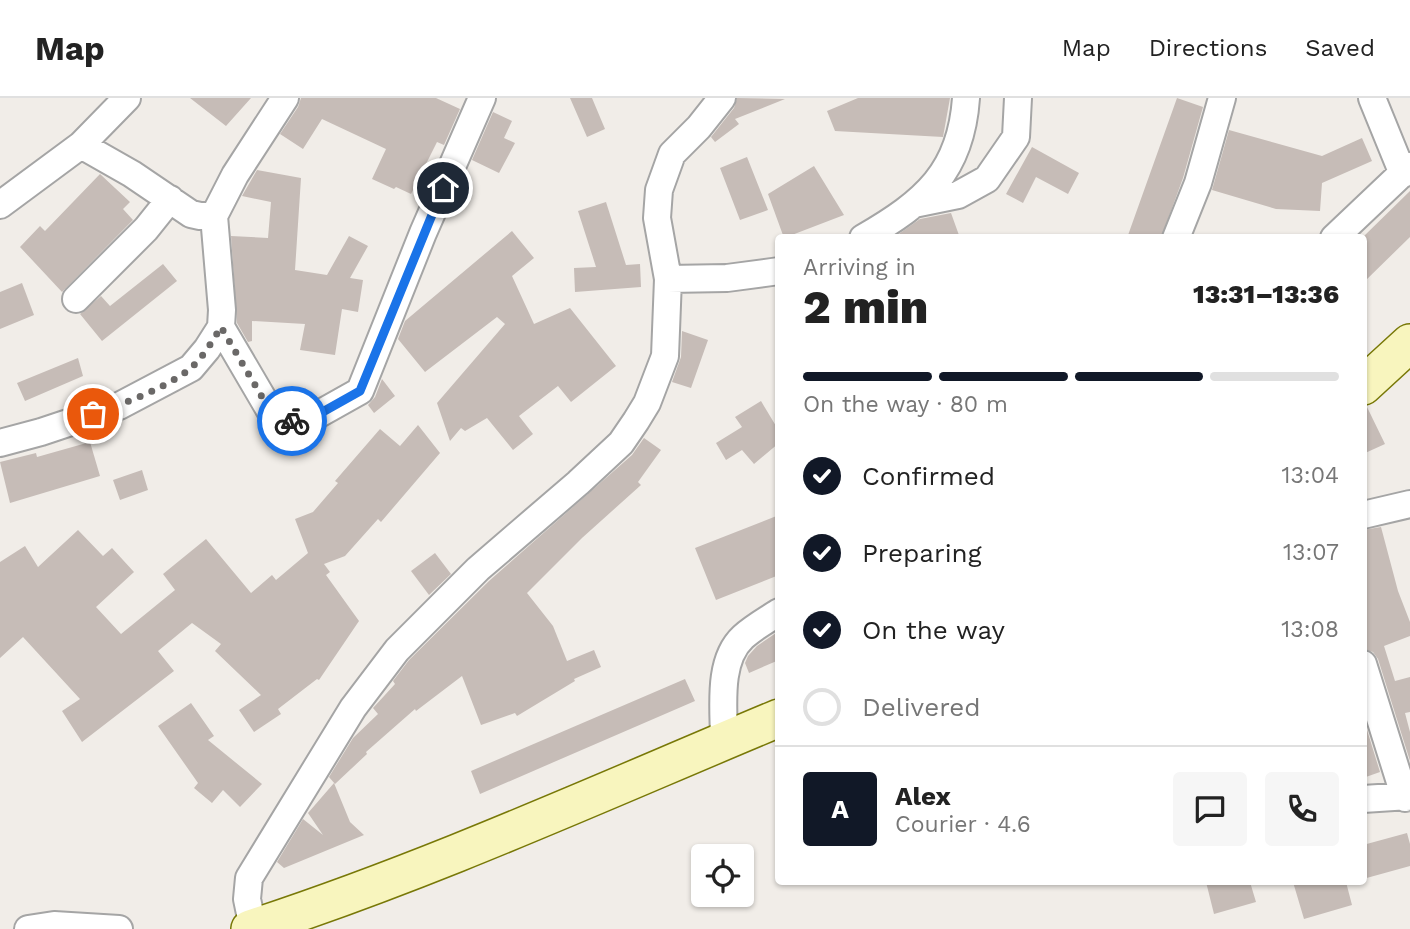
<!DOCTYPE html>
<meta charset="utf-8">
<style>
body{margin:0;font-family:"Work Sans",sans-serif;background:#f6f6f6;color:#222;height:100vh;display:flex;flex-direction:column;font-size:26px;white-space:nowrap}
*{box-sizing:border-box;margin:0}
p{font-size:23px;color:#767676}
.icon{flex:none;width:38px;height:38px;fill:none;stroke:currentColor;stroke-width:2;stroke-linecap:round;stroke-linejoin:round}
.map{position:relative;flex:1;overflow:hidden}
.drawer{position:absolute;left:775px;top:136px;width:592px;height:651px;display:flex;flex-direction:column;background:#fff;border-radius:7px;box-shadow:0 2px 5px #0004}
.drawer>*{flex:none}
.fabs{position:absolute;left:691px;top:746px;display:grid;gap:14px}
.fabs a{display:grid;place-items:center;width:63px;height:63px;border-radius:7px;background:#fff;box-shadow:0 2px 5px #0004;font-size:35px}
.pin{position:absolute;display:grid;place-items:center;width:60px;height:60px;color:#fff;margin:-30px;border:4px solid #fff;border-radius:50%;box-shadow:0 2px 7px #0007}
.courier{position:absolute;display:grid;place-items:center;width:70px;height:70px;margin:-35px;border:5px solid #1a73e8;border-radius:50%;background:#fff;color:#222;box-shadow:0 2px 9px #0007}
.summary em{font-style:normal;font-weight:800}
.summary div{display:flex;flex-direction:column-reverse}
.summary{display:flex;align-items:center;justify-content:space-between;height:119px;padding:0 28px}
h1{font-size:46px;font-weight:800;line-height:52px}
.bar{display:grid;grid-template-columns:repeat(4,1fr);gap:10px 7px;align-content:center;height:84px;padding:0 28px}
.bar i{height:9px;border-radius:5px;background:#e0e0e0}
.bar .active{background:#111827}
.bar p{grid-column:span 4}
.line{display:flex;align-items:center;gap:18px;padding:0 28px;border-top:2px solid #e0e0e0}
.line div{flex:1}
.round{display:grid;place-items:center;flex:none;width:74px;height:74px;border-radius:7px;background:#f6f6f6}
ol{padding:0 28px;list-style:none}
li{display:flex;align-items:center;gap:21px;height:77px}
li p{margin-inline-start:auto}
li .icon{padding:7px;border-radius:50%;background:#111827;color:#fff;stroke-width:4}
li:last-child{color:#767676}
li i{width:38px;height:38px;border:4px solid #e0e0e0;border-radius:50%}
header{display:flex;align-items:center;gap:42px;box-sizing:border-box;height:98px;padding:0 35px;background:#fff;border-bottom:2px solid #e0e0e0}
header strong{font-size:33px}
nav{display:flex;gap:38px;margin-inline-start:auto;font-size:24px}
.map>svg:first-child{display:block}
.building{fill:#c6bcb7}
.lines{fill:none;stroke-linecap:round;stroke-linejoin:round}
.street-casing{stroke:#a5a5a5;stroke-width:30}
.secondary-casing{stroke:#787807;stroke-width:40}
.street{stroke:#fff;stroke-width:26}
.secondary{stroke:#f8f5be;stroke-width:37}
.done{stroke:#6a6867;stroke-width:7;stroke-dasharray:0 12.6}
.route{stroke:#1a73e8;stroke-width:9}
</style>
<header>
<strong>Map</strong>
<nav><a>Map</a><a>Directions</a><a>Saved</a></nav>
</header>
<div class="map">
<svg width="1410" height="831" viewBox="0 0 1410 831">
<rect width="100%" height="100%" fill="#f1ede8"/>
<!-- building -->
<path class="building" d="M190,0H251L226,28Z
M301,0H436L460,11L444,47L437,44L411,96L396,89L394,91L372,81L386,51L322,21L303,51L280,36L298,9Z
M570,0H592L605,31L587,39Z
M737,0L785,1L735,21L739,26L715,44L711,39L734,10Z
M858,0H950L943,39L835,33L827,13Z
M1177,0L1203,9L1183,80L1161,140H1127Z
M493,14L512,23L504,40L515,45L499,75L472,62Z
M1229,32L1322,58L1362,40L1372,63L1322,85L1320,113L1276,111L1212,92Z
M1032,49L1079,75L1068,96L1036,79L1023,105L1006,96Z
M747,59L768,112L740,122L720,70Z
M814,68L844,117L784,140L768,96Z
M257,72L301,80L295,172L327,177L349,138L368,148L350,180L363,182L358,214L342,211L335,257L300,252L305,226L252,223V243L248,244L237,225L231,138L268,140L271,104L242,98Z
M100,76L130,104L123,111L133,122L62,194L20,149L40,128L45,133Z
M1410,93V139L1363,185V139Z
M606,104L626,167L640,166L641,189L575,194L574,170L596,169L578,113Z
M951,115L960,140H893L920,121Z
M512,133L534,160L512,178L534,226L570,210L616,268L571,304L558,288L519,318L533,336L513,352L487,320L465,333L461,330L450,343L437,305L505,226L497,219L425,274L398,241L405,223Z
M163,166L177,183L102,243L80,216L101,198L110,208Z
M22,185L34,217L0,231V194Z
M682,233L708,242L691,290L672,284L681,259Z
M78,260L83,278L25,303L17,285Z
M382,281L395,298L374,315L368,307L375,299Z
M761,303L779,333V345L754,366L742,352L726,362L716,345L742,329L735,319Z
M1363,308L1367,309L1385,346L1363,356Z
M418,327L440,355L381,424L378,421L345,458L324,466L330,474L326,477L359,523L319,582L317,581L278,611L281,616L254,634L239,612L261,597L215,553L221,546L192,525L158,553L174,573L82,644L62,613L80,601L23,539L0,560V464L25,448L38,469L78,432L103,458L112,450L134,474L96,509L121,536L175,492L163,476L206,441L251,495L272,477L276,482L308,455L295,421L313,414L338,385L335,383L380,331L400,348Z
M644,340L661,352L638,384L641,387L582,440L527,495L553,528L567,563L594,552L601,569L574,581L575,583L517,618L515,615L481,627L462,578L416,613L415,611L366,654L367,656L335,686L329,679L353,640L378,616L373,610L395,586L393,583L409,562L489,483L632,357Z
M90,344L100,378L10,405L0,364L36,355L37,359Z
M142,372L148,392L120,402L113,382Z
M779,417V477L716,502L695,450Z
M1381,429L1398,493L1410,524V538L1384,548L1395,583L1410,579V614L1405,615L1410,634V663L1378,561L1373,554L1363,551V432Z
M435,455L451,476L429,497L411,473Z
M779,533V562L749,575L745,565L748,558L757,548Z
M685,581L695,603L480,696L471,673Z
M191,605L214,638L208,642L262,686L240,709L223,692L212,705L194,690L198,685L158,628Z
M1363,619L1380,674L1363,680Z
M334,685L350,724L364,737L284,770L277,764L303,721L323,737L308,715Z
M1407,735L1410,746V768L1363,781V747Z
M1206,784H1250L1256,804L1214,816Z
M1293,784H1346L1352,807L1304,821Z"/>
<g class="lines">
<!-- street casing -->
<g class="street-casing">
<path id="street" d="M1372,0L1403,76
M81,47L132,76L191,116L200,118H214
M914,106L958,97L987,81L1016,39L1018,0
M0,107L81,47L127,0
M863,140C925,104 961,74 966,0
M1176,140L1198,85L1222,0
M1334,140L1410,68
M668,181L727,180L779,173
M76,201L146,131L170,101
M221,229L272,316L290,324L319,316L360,293L423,135L482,0
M0,345L41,334L119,308L191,270L207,251L221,229L222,212L214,118L235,77L285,0
M1363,417L1410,406
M1363,566L1405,700
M724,643C724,611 717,563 743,539C754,529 767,522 779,514
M1363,701L1410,698
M253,830L247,801L249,780L353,610L397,552L478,471L578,385L621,345L636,323L647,305L665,258L668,181L657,120L659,92L672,56L699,29L722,0
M28,831L54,827L119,831"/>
</g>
<!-- secondary casing -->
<g class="secondary-casing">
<path id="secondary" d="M1363,288L1410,245
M250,831C431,772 604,693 779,620"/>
</g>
<!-- street -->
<use href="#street" class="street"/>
<!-- secondary -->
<use href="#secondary" class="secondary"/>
</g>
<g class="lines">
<!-- done -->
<path class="done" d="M93,316C121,307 171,288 192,269C204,258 213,242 221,229L272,316L292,323"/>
<!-- route -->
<path class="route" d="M292,323L319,316L360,293L443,90"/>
</g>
</svg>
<div class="fabs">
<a><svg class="icon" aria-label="locate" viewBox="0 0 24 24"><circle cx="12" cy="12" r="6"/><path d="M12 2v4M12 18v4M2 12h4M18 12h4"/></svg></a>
</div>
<div class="pin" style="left:93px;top:316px;background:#ea580c"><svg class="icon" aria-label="bag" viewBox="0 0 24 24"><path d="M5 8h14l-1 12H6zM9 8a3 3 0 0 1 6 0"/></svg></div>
<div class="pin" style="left:443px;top:90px;background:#1f2937"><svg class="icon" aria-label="home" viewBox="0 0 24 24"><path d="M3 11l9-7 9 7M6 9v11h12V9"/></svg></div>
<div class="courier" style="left:292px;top:323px"><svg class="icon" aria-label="bike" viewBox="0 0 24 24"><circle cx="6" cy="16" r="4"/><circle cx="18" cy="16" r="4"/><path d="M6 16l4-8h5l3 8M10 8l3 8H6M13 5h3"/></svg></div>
<section class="drawer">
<div class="summary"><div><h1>2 min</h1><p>Arriving in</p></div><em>13:31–13:36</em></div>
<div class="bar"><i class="active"></i><i class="active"></i><i class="active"></i><i></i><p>On the way · 80 m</p></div>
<ol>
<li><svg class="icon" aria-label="check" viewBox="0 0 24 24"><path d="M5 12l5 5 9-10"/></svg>Confirmed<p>13:04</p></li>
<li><svg class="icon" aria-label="check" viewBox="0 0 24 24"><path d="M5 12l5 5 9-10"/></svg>Preparing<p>13:07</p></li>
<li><svg class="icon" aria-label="check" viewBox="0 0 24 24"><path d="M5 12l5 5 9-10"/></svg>On the way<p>13:08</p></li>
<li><i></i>Delivered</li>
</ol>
<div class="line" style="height:126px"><b class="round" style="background:#111827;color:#fff">A</b><div><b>Alex</b><p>Courier · 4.6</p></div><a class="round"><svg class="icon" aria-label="chat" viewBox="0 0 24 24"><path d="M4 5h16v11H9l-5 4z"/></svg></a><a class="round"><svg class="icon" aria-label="phone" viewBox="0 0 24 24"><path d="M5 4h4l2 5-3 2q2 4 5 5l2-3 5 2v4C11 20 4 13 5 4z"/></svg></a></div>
</section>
</div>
